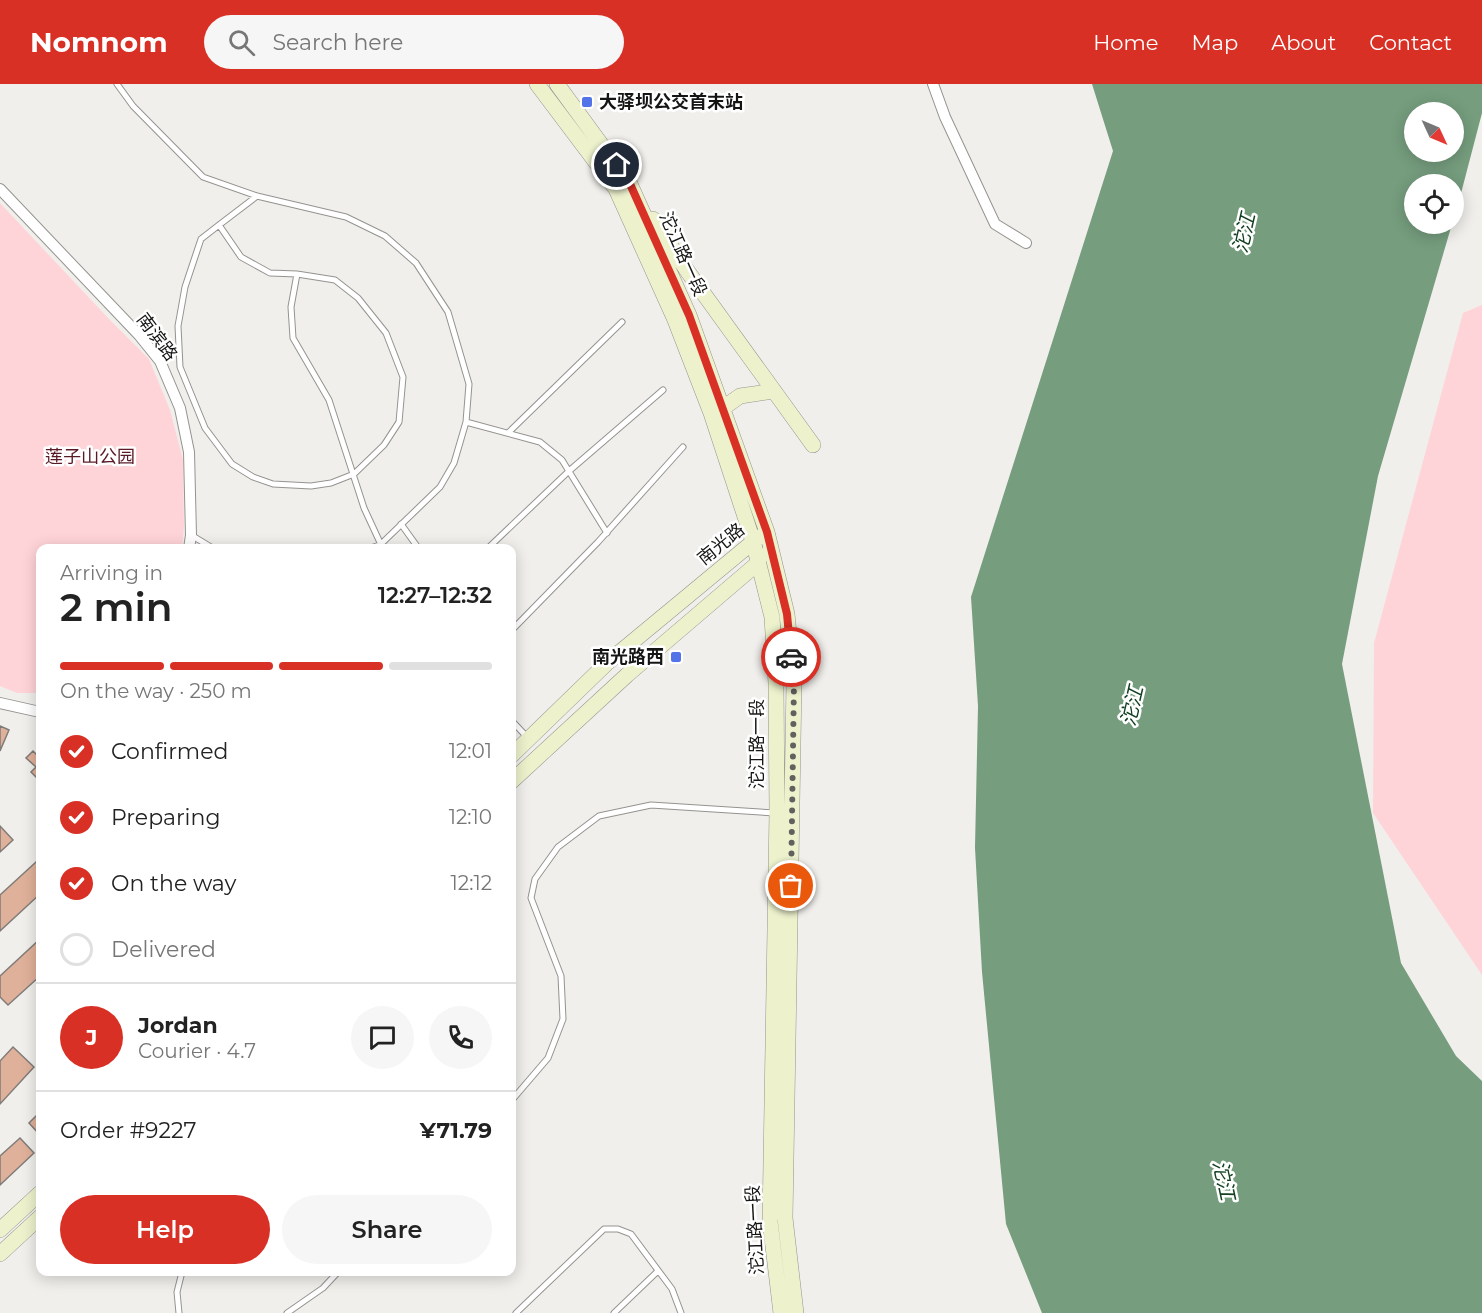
<!DOCTYPE html>
<meta charset="utf-8">
<style>
body{margin:0;font-family:Montserrat,"Noto Sans SC",sans-serif;background:#f6f6f6;color:#222;height:100vh;display:flex;flex-direction:column;font-size:22px;white-space:nowrap}
*{box-sizing:border-box;margin:0}
p{font-size:20px;color:#767676}
.icon{flex:none;width:33px;height:33px;fill:none;stroke:currentColor;stroke-width:2;stroke-linecap:round;stroke-linejoin:round}
.map{position:relative;flex:1;overflow:hidden}
.panel{position:absolute;left:36px;top:460px;width:480px;height:732px;display:flex;flex-direction:column;background:#fff;border-radius:12px;box-shadow:0 3px 15px #0003}
.panel>*{flex:none}
.needle{width:39px;rotate:134deg}
.controls{position:absolute;left:1404px;top:18px;display:grid;gap:12px}
.controls a{display:grid;place-items:center;width:60px;height:60px;border-radius:50%;background:#fff;box-shadow:0 3px 15px #0003;font-size:30px}
.pin{position:absolute;display:grid;place-items:center;width:51px;height:51px;color:#fff;margin:-26px;border:3px solid #fff;border-radius:50%;box-shadow:0 2px 6px #0007}
.courier{position:absolute;display:grid;place-items:center;width:60px;height:60px;margin:-30px;border:4px solid #d93025;border-radius:50%;background:#fff;color:#222;box-shadow:0 2px 8px #0007}
.head em{font-style:normal;font-weight:600}
.head div{display:flex;flex-direction:column-reverse}
.head{display:flex;align-items:center;justify-content:space-between;height:102px;padding:0 24px}
h1{font-size:39px;font-weight:600;line-height:45px}
.bar{display:grid;grid-template-columns:repeat(4,1fr);gap:9px 6px;align-content:center;height:72px;padding:0 24px}
.bar i{height:8px;border-radius:4px;background:#e0e0e0}
.bar .current{background:#d93025}
.bar p{grid-column:span 4}
.line{display:flex;align-items:center;gap:15px;padding:0 24px;border-top:2px solid #e0e0e0}
.line div{flex:1}
.round{display:grid;place-items:center;flex:none;width:63px;height:63px;border-radius:32px;background:#f6f6f6}
ol{padding:0 24px;list-style:none}
li{display:flex;align-items:center;gap:18px;height:66px}
li p{margin-inline-start:auto}
li .icon{padding:6px;border-radius:50%;background:#d93025;color:#fff;stroke-width:4}
li:last-child{color:#767676}
li i{width:33px;height:33px;border:3px solid #e0e0e0;border-radius:50%}
.button{display:flex;gap:12px;margin-top:auto;padding:12px 24px}
.button a{flex:1;height:69px;border-radius:36px;background:#d93025;color:#fff;font-size:24px;font-weight:600;line-height:69px;text-align:center}
.button a+a{background:#f6f6f6;color:#222}
header{display:flex;align-items:center;gap:36px;box-sizing:border-box;height:84px;padding:0 30px;background:#d93025;color:#fff}
header strong{font-size:28px}
nav{display:flex;gap:33px;margin-inline-start:auto;font-size:21px}
.search{width:420px;height:54px;background:#f6f6f6;display:flex;align-items:center;gap:15px;box-sizing:border-box;padding:0 21px;border-radius:33px;color:#767676;font-size:22px}
.map>svg:first-child{display:block}
.green{fill:#ffd4d8}
.water{fill:#769d7e;fill-rule:evenodd}
.building{fill:#e0b19a;stroke:#7f7c7a;stroke-width:1.5}
.lines{fill:none;stroke-linecap:round;stroke-linejoin:round}
.lane-casing{stroke:#959390;stroke-width:7}
.street-casing{stroke:#959390;stroke-width:12}
.secondary-casing{stroke:#959390;stroke-width:16}
.lane{stroke:#fff;stroke-width:5}
.street{stroke:#fff;stroke-width:10}
.secondary{stroke:#edf2cd;stroke-width:15}
.done{stroke:#62615f;stroke-width:6;stroke-dasharray:0 10.8}
.route{stroke:#d93025;stroke-width:8}
.poi-dot{fill:#5374e8;stroke:#fff;stroke-width:2}
.labels{text-anchor:middle;dominant-baseline:central;stroke-width:5;stroke-linejoin:round;paint-order:stroke}
.poi-label{font-size:18px;font-weight:bold;fill:#151514;stroke:#fff;text-anchor:start}
.street-label{font-size:18px;fill:#151514;stroke:#fff}
.park-label{font-size:18px;fill:#591a26;stroke:#fff}
.water-label{font-size:20px;font-style:italic;fill:#124020;stroke:#fff}
</style>
<header>
<strong>Nomnom</strong>
<div class="search"><svg class="icon" aria-label="search" viewBox="0 0 24 24"><circle cx="10" cy="10" r="6"/><path d="M15 15l6 6"/></svg>Search here</div>
<nav><a>Home</a><a>Map</a><a>About</a><a>Contact</a></nav>
</header>
<div class="map">
<svg width="1482" height="1229" viewBox="0 0 1482 1229">
<rect width="100%" height="100%" fill="#f1efeb"/>
<!-- green -->
<path class="green" d="M0,119L109,235L149,275L170,326L183,376L184,443L182,465H40V609H17L0,602Z
M1482,221V891L1373,729L1374,559L1463,229Z"/>
<!-- water -->
<path class="water" d="M1092,0H1482V29L1454,136V100H1414V140H1452L1378,392L1342,580L1401,879L1456,972L1482,997V1229H1042L1006,1140L982,888L975,764L978,622L971,513L1113,67ZM1414,28H1454V68H1414Z"/>
<!-- building -->
<path class="building" d="M0,642L9,646L0,667Z
M33,667L40,674V697L31,688L36,683L26,674Z
M0,742L13,756L0,768Z
M36,778L40,783V810L0,847V811Z
M40,855V892L8,921L0,913V892Z
M13,963L34,983L0,1020V977Z
M40,1028V1051L29,1039Z
M20,1054L34,1069L0,1101V1072Z"/>
<g class="lines">
<!-- lane casing -->
<g class="lane-casing">
<path id="lane" d="M117,0L133,22L203,93L257,112L346,133L385,152L416,179L448,228L469,300L466,338L454,379L440,403L380,461L367,465
M219,141L241,173L270,189L297,190L335,196L358,214L386,249L403,293L399,338L384,361L354,390L331,399L311,402L273,400L253,393L232,380L205,344L180,283L178,242L185,203L201,155L219,141L257,112
M297,190L291,223L293,254L329,316L364,424L383,465
M466,338L540,358L562,376L607,449
M508,349L622,238
M401,440L419,465
M191,451L214,465
M487,465L569,387L663,306
M512,546L598,458L683,363
M512,637L527,653
M512,1016L548,974L563,935L561,892L531,814L535,795L558,763L599,732L651,721L775,729
M179,1229L177,1208L182,1188
M287,1229L323,1204L338,1188
M516,1229L604,1145H618L631,1150L672,1205L681,1229
M614,1229L658,1187"/>
</g>
<!-- street casing -->
<g class="street-casing">
<path id="street" d="M933,0L945,33L995,140L1026,159
M0,105L139,251L160,277L180,324L189,368L191,451L189,465
M0,619L40,628"/>
</g>
<!-- secondary casing -->
<g class="secondary-casing">
<path id="secondary" d="M537,0L616,105L675,236L711,329L753,457L772,533L776,599L777,729L770,1137L781,1229
M557,0L630,100L689,231L767,448L787,530L794,599L785,1134L796,1229
M653,135L688,188L813,361
M723,324L740,312L774,307
M512,671L608,578L759,453
M512,697L627,591L758,479L760,471
M0,1146L40,1109
M0,1170L40,1133"/>
</g>
<!-- lane -->
<use href="#lane" class="lane"/>
<!-- street -->
<use href="#street" class="street"/>
<!-- secondary -->
<use href="#secondary" class="secondary"/>
</g>
<g class="lines">
<!-- done -->
<path class="done" d="M791,802L794,599L791,573"/>
<!-- route -->
<path class="route" d="M617,81L630,100L689,231L767,448L787,530L791,573"/>
</g>
<!-- markers -->
<g class="poi-dot">
<rect x="581" y="12" width="12" height="12" rx="3"/>
<rect x="670" y="567" width="12" height="12" rx="3"/>
</g>
<g class="labels">
<!-- poi labels -->
<g class="poi-label">
<text x="599" y="18">大驿坝公交首末站</text>
<text x="664" y="573" text-anchor="end">南光路西</text>
</g>
<!-- street labels -->
<g class="street-label">
<text transform="translate(683 170) rotate(66)">沱江路一段</text>
<text transform="translate(157 253) rotate(53)">南滨路</text>
<text transform="translate(721 460) rotate(-39)">南光路</text>
<text transform="translate(757 660) rotate(-90)">沱江路一段</text>
<text transform="translate(755 1146) rotate(-93)">沱江路一段</text>
</g>
<!-- park labels -->
<g class="park-label">
<text x="90" y="373">莲子山公园</text>
</g>
<!-- water labels -->
<g class="water-label">
<text transform="translate(1244 149) rotate(-77)">沱江</text>
<text transform="translate(1132 622) rotate(-77)">沱江</text>
<text transform="translate(1224 1096) rotate(78)">沱江</text>
</g>
</g>
</svg>
<div class="controls">
<a><svg class="needle" viewBox="-14 -14 28 28"><path d="M0-13l5 13h-10z" fill="#e53935"/><path d="M0 13l5-13h-10z" fill="#767676"/></svg></a>
<a><svg class="icon" aria-label="locate" viewBox="0 0 24 24"><circle cx="12" cy="12" r="6"/><path d="M12 2v4M12 18v4M2 12h4M18 12h4"/></svg></a>
</div>
<div class="pin" style="left:791px;top:802px;background:#ea580c"><svg class="icon" aria-label="bag" viewBox="0 0 24 24"><path d="M5 8h14l-1 12H6zM9 8a3 3 0 0 1 6 0"/></svg></div>
<div class="pin" style="left:617px;top:81px;background:#1f2937"><svg class="icon" aria-label="home" viewBox="0 0 24 24"><path d="M3 11l9-7 9 7M6 9v11h12V9"/></svg></div>
<div class="courier" style="left:791px;top:573px"><svg class="icon" aria-label="car" viewBox="0 0 24 24"><path d="M5 17H2v-5l4-1 3-4h7l3 4 3 1v5h-3M9 17h6M6 11h13"/><circle cx="7" cy="17" r="2"/><circle cx="17" cy="17" r="2"/></svg></div>
<section class="panel">
<div class="head"><div><h1>2 min</h1><p>Arriving in</p></div><em>12:27–12:32</em></div>
<div class="bar"><i class="current"></i><i class="current"></i><i class="current"></i><i></i><p>On the way · 250 m</p></div>
<ol>
<li><svg class="icon" aria-label="check" viewBox="0 0 24 24"><path d="M5 12l5 5 9-10"/></svg>Confirmed<p>12:01</p></li>
<li><svg class="icon" aria-label="check" viewBox="0 0 24 24"><path d="M5 12l5 5 9-10"/></svg>Preparing<p>12:10</p></li>
<li><svg class="icon" aria-label="check" viewBox="0 0 24 24"><path d="M5 12l5 5 9-10"/></svg>On the way<p>12:12</p></li>
<li><i></i>Delivered</li>
</ol>
<div class="line" style="height:108px"><b class="round" style="background:#d93025;color:#fff">J</b><div><b>Jordan</b><p>Courier · 4.7</p></div><a class="round"><svg class="icon" aria-label="chat" viewBox="0 0 24 24"><path d="M4 5h16v11H9l-5 4z"/></svg></a><a class="round"><svg class="icon" aria-label="phone" viewBox="0 0 24 24"><path d="M5 4h4l2 5-3 2q2 4 5 5l2-3 5 2v4C11 20 4 13 5 4z"/></svg></a></div>
<div class="line" style="height:78px"><div>Order #9227</div><b>¥71.79</b></div>
<div class="button"><a>Help</a><a>Share</a></div>
</section>
</div>
